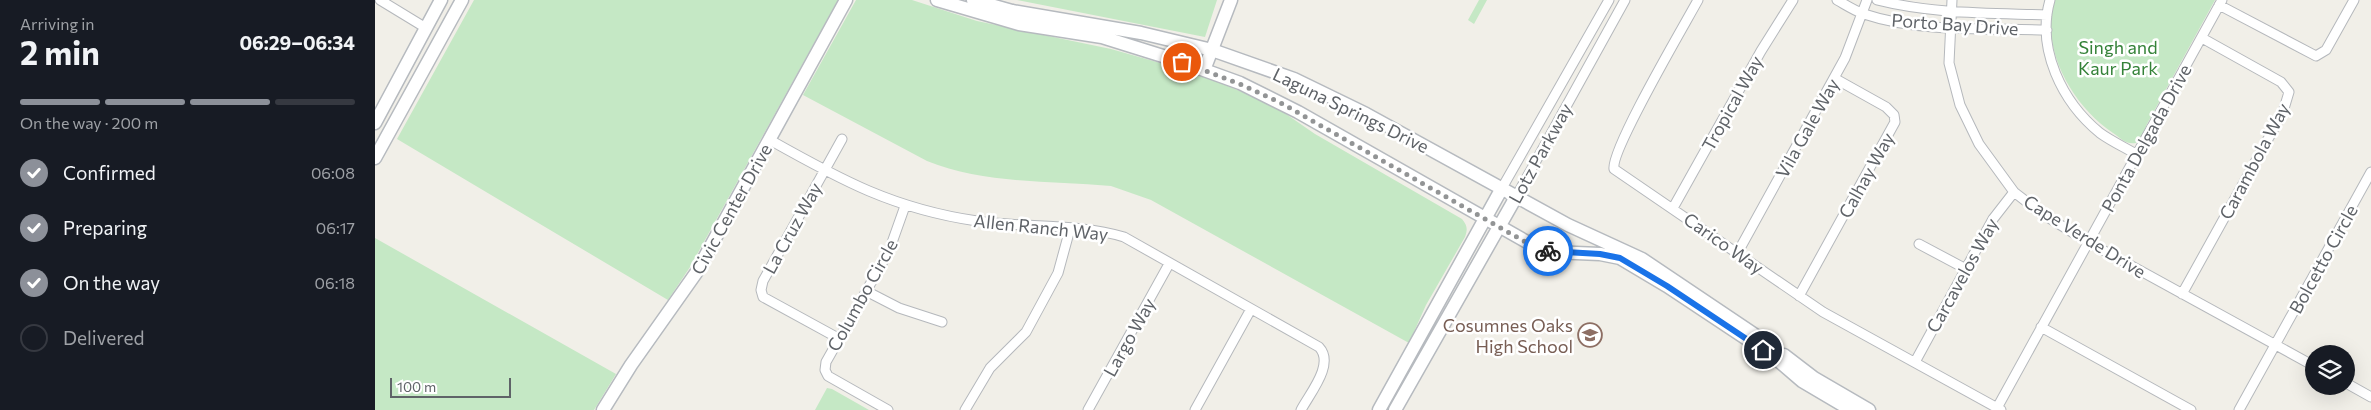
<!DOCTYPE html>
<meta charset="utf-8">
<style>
body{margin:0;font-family:Commissioner,sans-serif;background:#242831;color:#f1f3f6;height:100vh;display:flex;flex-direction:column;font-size:19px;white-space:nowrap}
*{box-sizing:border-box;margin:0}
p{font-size:16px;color:#9ea1a6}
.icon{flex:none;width:28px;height:28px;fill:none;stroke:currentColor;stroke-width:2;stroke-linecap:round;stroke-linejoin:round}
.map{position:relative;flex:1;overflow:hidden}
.details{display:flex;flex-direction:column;background:#171b24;width:375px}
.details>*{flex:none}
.buttons{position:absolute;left:1930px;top:345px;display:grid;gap:10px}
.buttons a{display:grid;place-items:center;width:50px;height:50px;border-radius:50%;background:#171b24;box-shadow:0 5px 20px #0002;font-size:25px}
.scale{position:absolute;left:15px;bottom:12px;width:121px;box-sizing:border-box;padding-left:5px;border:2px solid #5f6368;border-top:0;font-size:14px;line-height:18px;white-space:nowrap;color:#5f6368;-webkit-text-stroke:4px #fff;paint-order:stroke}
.pin{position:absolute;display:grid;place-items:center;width:42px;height:42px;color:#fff;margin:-21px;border:2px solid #fff;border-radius:50%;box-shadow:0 1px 5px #0007}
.courier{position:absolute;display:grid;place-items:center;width:50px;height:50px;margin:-25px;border:4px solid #1a73e8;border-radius:50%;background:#fff;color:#222;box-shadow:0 1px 6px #0007}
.head em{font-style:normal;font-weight:700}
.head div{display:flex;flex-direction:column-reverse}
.head{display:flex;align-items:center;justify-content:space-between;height:85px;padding:0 20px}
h1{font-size:32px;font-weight:700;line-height:38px}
.bar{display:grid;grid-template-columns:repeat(4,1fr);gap:8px 5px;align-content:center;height:60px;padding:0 20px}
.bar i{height:6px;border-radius:4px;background:#363941}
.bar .current{background:#8c9099}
.bar p{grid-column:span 4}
ol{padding:0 20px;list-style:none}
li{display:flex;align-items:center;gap:15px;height:55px}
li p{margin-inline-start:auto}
li .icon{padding:5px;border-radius:50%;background:#8c9099;color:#fff;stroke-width:4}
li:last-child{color:#9ea1a6}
li i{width:28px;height:28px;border:2px solid #363941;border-radius:50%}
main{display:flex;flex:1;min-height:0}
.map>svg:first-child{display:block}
.green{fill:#c5e8c5}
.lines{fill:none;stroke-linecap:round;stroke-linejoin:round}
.street-casing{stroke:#b5b8bc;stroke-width:11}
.secondary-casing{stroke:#b6babf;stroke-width:15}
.street{stroke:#fff;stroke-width:9}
.secondary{stroke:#fff;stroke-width:12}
.done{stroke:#929495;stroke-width:5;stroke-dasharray:0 9}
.route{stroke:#1a73e8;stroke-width:6}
.labels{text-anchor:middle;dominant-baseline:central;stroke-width:5;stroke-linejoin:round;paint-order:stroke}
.street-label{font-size:18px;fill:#5f6368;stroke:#fff}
.park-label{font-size:18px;fill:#348238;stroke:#fff}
.education-label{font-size:18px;fill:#785e54;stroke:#fff;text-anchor:end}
</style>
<main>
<section class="details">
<div class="head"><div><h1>2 min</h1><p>Arriving in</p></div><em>06:29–06:34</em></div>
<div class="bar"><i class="current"></i><i class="current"></i><i class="current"></i><i></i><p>On the way · 200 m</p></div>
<ol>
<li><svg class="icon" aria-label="check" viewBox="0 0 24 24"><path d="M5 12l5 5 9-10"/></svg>Confirmed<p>06:08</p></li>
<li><svg class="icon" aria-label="check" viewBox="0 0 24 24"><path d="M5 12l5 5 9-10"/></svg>Preparing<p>06:17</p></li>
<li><svg class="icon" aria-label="check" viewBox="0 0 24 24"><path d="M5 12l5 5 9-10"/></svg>On the way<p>06:18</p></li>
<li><i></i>Delivered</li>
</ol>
</section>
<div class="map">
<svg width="1996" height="410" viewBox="0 0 1996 410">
<rect width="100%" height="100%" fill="#f1efe8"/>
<!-- green -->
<path class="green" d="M99,0H463L315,267L293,300L22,139Z
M481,0H537L602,21L736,49L824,74L898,105L940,134L1087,219C1092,225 1093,229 1090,237L1051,305L1034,343L776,200L736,186C676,181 609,184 552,161L428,95Z
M642,0H842L830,37Z
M1104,0H1112L1099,24L1093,20Z
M1680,0H1840L1772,124L1767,137L1761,143C1750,145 1746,138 1738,133C1698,106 1664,49 1680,0Z
M0,238L241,374L219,410H0Z
M452,388L457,389L494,410H440Z"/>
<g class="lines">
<!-- street casing -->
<g class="street-casing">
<path id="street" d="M5,0L51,28
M1323,0C1310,24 1235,151 1239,169L1448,312L1626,410
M1462,0C1471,5 1480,11 1489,14C1546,33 1612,28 1672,30
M1502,0C1557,14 1615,13 1672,15
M1577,0L1574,63L1585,105L1604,144L1639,192L1666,213L1713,242L1939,366
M1675,0C1661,49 1687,102 1725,133C1736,141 1749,147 1761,154
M1844,5L1941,56L1951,50L1979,0
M395,140C466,180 519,209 602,221C649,228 703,223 749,237L944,347C960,364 935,393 926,410
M1127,188L1234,0
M1141,197L1250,0
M1298,208L1386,51L1418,0
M1544,244L1591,269
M1363,252L1470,58L1492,0
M491,291L524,308L567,322
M1807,294L1908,112L1914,92L1906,82L1827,38
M1424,296L1520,122L1519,115L1511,107L1459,78
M1666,327L1816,410
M463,338L388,297L386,290L388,281L467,139
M1540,362L1618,219L1639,192
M1971,383L1996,397
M1622,408L1847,0
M513,410L453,376L450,370L451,362L514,251L530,206
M590,410L615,368L651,332L683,273L695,229
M713,410L794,264
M820,410L876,309
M1864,410L1996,172"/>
</g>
<!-- secondary casing -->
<g class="secondary-casing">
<path id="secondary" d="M562,0L644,24L727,37L807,62L865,83L923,112L1159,246L1177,252L1225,254L1245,258L1292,286L1399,357L1427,381L1476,410
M598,0L637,11L766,33L837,50L919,79L991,114L1193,225L1267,259L1389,341
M829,70L856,0
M0,123L66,0
M0,158L87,0
M1409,355L1439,378L1494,410
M228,410L256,365L321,273L471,0
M1004,410L1127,188
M1020,410L1141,197"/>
</g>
<!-- street -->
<use href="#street" class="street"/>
<!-- secondary -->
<use href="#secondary" class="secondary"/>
</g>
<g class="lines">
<!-- done -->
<path class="done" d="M807,62L865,84L906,103L1154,244L1173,251"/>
<!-- route -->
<path class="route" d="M1173,251L1225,254L1245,258L1292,286L1388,350"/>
</g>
<!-- icons -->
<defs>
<g id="school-ring" transform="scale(1.25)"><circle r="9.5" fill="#fff" stroke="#8d6e63" stroke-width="1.5"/><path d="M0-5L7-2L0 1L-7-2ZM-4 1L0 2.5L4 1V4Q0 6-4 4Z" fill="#8d6e63"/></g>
</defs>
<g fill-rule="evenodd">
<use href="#school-ring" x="1215" y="335"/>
</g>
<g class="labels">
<!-- street labels -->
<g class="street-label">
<text transform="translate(1580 24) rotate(4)">Porto Bay Drive</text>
<text transform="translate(1357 103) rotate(-61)">Tropical Way</text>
<text transform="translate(976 110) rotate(26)">Laguna Springs Drive</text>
<text transform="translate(1432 128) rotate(-61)">Vila Gale Way</text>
<text transform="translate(1771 138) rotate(-61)">Ponta Delgada Drive</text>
<text transform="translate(1165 153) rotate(-61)">Lotz Parkway</text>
<text transform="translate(1879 161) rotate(-62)">Carambola Way</text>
<text transform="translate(1491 175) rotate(-61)">Calhay Way</text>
<text transform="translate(356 209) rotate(-61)">Civic Center Drive</text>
<text transform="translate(666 227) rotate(6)">Allen Ranch Way</text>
<text transform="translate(417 228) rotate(-61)">La Cruz Way</text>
<text transform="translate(1710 236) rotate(32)">Cape Verde Drive</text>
<text transform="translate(1349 243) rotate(35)">Carico Way</text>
<text transform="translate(1948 259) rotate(-61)">Bolcetto Circle</text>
<text transform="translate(1587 275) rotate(-61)">Carcavelos Way</text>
<text transform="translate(487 295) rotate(-61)">Columbo Circle</text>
<text transform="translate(754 337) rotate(-61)">Largo Way</text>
</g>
<!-- park labels -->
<g class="park-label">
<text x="1743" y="47">Singh and<tspan x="1743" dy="21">Kaur Park</tspan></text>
</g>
<!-- education labels -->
<g class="education-label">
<text x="1198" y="325">Cosumnes Oaks<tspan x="1198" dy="21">High School</tspan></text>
</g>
</g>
</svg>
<div class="buttons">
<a><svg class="icon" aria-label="layers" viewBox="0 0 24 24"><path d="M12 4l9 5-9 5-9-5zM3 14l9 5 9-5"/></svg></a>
</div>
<div class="scale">100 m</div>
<div class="pin" style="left:807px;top:62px;background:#ea580c"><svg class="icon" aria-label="bag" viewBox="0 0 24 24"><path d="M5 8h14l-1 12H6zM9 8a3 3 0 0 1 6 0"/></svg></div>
<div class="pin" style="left:1388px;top:350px;background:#1f2937"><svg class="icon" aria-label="home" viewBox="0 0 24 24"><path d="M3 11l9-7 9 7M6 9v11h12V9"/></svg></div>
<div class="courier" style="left:1173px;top:251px"><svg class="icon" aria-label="bike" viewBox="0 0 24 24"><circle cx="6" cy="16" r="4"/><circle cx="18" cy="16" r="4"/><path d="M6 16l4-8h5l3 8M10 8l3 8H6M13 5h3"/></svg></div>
</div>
</main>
